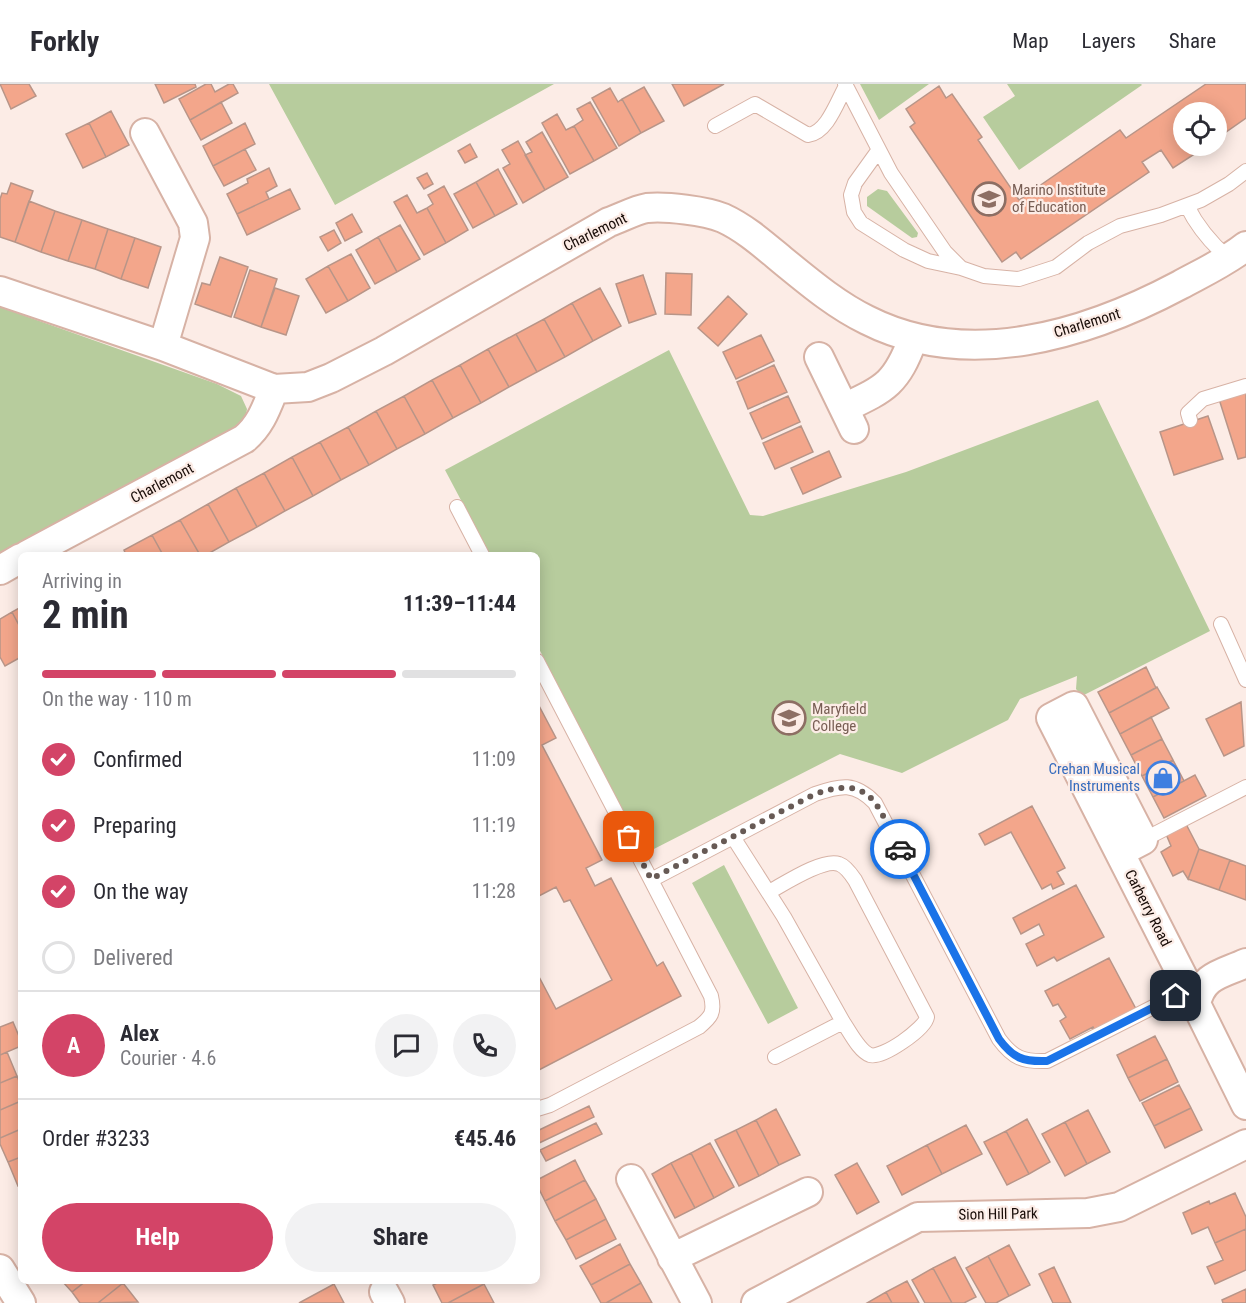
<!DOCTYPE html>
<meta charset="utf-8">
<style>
body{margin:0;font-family:"Roboto Condensed",sans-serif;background:#f2f2f3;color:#2b2b33;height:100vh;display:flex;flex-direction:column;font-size:22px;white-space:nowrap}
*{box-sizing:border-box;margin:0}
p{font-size:20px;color:#7c7c81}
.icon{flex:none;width:33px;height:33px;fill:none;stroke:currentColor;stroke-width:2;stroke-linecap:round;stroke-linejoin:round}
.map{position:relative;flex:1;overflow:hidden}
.sheet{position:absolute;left:18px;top:468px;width:522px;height:732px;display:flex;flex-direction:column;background:#fff;border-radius:9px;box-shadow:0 3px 15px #0003}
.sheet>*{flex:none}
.fabs{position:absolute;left:1173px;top:18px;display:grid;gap:12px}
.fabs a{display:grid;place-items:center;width:54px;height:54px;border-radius:50%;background:#fff;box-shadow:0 3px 15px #0003;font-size:30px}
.pin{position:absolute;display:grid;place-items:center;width:51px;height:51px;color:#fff;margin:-26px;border-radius:12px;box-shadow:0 3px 9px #0006}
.courier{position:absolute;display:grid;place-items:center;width:60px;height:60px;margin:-30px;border:4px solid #1a73e8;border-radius:50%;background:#fff;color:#222;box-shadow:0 2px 8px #0007}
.head em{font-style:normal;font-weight:700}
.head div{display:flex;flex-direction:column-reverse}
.head{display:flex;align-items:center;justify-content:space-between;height:102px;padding:0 24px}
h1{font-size:39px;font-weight:700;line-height:45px}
.bar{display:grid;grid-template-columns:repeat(4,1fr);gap:9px 6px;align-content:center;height:72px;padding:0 24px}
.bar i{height:8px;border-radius:4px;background:#e1e1e2}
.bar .on{background:#d34467}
.bar p{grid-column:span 4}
.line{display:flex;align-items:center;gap:15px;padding:0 24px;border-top:2px solid #e1e1e2}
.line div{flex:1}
.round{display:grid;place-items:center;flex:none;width:63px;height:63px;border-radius:32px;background:#f2f2f3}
ol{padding:0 24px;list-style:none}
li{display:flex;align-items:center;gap:18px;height:66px}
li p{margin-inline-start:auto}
li .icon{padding:6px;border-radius:50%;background:#d34467;color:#fff;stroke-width:4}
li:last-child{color:#7c7c81}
li i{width:33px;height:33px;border:3px solid #e1e1e2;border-radius:50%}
.cta{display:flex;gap:12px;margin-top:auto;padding:12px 24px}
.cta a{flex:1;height:69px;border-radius:36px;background:#d34467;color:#fff;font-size:24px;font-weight:700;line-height:69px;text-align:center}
.cta a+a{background:#f2f2f3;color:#2b2b33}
header{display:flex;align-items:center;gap:36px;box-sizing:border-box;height:84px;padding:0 30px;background:#fff;border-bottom:2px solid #e1e1e2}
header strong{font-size:28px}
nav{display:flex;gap:33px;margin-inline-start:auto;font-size:21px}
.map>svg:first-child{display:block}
.green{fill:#b7cc9d}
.building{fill:#f3a68b;stroke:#b89588;stroke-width:1.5}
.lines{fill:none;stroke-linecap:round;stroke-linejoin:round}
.lane-casing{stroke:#d7b2a5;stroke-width:16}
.street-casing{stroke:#d7b2a5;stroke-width:32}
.lane{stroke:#fff;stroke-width:14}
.street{stroke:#fff;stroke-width:28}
.done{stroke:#675a55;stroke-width:6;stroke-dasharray:0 10.8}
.route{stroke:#1a73e8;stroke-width:8}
.labels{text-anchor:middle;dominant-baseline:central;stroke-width:4.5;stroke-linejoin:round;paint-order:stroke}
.education-label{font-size:15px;fill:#785e54;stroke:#fcece6;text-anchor:start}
.street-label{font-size:15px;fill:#170b07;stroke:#fcece6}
.shop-label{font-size:15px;fill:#366cbe;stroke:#fcece6;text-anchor:end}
</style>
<header>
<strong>Forkly</strong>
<nav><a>Map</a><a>Layers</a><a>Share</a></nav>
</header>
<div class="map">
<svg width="1246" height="1219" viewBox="0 0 1246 1219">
<rect width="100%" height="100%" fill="#fcece6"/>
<!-- green -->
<path class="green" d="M269,0H554L335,121Z
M860,0H929L879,36Z
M1007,0H1141L1142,1L1019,86L983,33L1015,12Z
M878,105L887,107L918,149L917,153L912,154L867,122V113Z
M0,223L217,300L241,312L247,325L245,337L235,345L0,471Z
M669,266L750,431L763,432L906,388L1098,316L1210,547L1082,612L1076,605L1077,592L1020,615L1008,636L902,689L840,670L648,768L641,761L537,561V471H490L445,386Z
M724,781L798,924L768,940L692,799Z"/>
<!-- building -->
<path class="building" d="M0,0H29L36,12L11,25Z
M155,0H195L196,3L164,19Z
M206,0H211L215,8L229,0H233L238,9L190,36L179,15Z
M672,0H724L684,22Z
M1206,0H1246V34L1216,55V28H1184V62H1207L1173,84L1161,66L1142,78L1149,88L1021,175L1016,168L1002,178L910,43L915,39L906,25L939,2L946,14L952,10L982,53L978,56L1019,116L1120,46L1126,54Z
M644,3L664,37L641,49L622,15Z
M610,4L618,18L622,15L641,49L619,62L592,14Z
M221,18L232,39L201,56L190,36Z
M590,18L617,64L594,77L574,42L583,36L577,25Z
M111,27L129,61L106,73L89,39Z
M557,30L566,46L574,42L594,77L570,90L542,39Z
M89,39L106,73L83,84L66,50Z
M245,39L255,60L213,82L203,62Z
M542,48L568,93L545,106L525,71L532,68L526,58Z
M518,57L545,106L523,119L503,84L510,80L502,66Z
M470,60L477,73L465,79L458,67Z
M245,65L256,86L224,102L213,82Z
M269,84L277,102L266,108L269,115L237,130L227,110L248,99L247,95Z
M498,85L517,120L495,132L476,98Z
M427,89L433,100L424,105L417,94Z
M476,98L495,132L473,144L454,110Z
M11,99L33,107L15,158L0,153V115L2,109L7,110Z
M444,102L468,146L446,159L427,124L433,120L428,111Z
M290,105L300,125L247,151L237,130Z
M407,111L417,129L427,124L446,159L424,171L394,118Z
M29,117L55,127L41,168L15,158Z
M55,127L82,136L68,177L41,168Z
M352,130L362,148L345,157L336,139Z
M82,136L108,145L95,185L68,177Z
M400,141L420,175L397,188L378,153Z
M108,145L135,154L121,195L95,185Z
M334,146L341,159L328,167L320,153Z
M378,153L397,188L375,200L356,166Z
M135,154L161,163L148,204L121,195Z
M351,170L370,204L348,217L328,182Z
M220,173L248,183L231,233L195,220L202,199L210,201Z
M328,182L348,217L326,229L306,195Z
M250,186L277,195L261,243L234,233Z
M666,189L692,190L691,231L665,230Z
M643,191L656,230L629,239L616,200Z
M275,204L299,212L286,251L261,243Z
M600,204L621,242L593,257L572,219Z
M728,212L747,230L718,262L698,244Z
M572,219L593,257L565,273L544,235Z
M544,235L565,273L537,288L516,250Z
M516,250L537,288L509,303L488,265Z
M761,251L774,277L736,295L723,268Z
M488,265L509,303L481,319L460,281Z
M460,281L481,319L453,334L432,296Z
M774,281L787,308L748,325L737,298Z
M432,296L453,334L425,350L404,312Z
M1246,307V373L1238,375L1219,315Z
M404,312L425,350L397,365L376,327Z
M788,312L800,338L762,355L750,329Z
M376,327L397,365L369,381L348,343Z
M1208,332L1223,375L1174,391L1160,348Z
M801,342L813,368L775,385L763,359Z
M348,343L369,381L341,396L320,358Z
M320,358L341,396L313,412L292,373Z
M829,367L841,393L803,410L791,384Z
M292,373L313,412L285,427L264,389Z
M264,389L285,427L257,443L236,404Z
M236,404L257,443L229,458L208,420Z
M208,420L229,458L206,471H200L180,436Z
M180,436L200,471H163L152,451Z
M152,451L163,471H126L124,466Z
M21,523V545L12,528Z
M12,528L21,545V573L5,582L0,573V535Z
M1146,583L1156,604L1109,629L1098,608Z
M1157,603L1169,624L1120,650L1109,629Z
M537,618L556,654L542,661L602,776L586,784L595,802L611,794L657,882L663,878L681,912L537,987V889L556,925L612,896L570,816L564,818L556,803L537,813Z
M1241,618L1244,662L1224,672L1206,635Z
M1151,633L1162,655L1131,671L1120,650Z
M1162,655L1173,676L1142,692L1131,671Z
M1173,676L1184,697L1153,713L1142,692Z
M1195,691L1206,712L1164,734L1153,713Z
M1032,722L1065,784L1057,788L1064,800L1053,805L1051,800L1042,805L1011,748L985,761L979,750Z
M1186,740L1199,765L1188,795L1183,787L1173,792L1161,768L1171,762L1166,750Z
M1199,765L1230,776L1219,806L1188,795Z
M1230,776L1246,782V816L1219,806Z
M1076,801L1104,853L1057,877L1054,873L1037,882L1026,860L1044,851L1039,840L1021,850L1013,834Z
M1109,874L1136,925L1095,947L1093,943L1070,955L1060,937L1066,933L1058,920L1053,922L1045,907Z
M13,938L21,957V962L0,971V943Z
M1155,952L1167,975L1128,994L1117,971Z
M7,968L17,992L0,999V971Z
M1167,975L1178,998L1140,1017L1128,994Z
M17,992L21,1002V1017L0,1026V999Z
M1179,1001L1191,1024L1154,1042L1142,1019Z
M21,1017V1045L0,1054V1026Z
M589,1022L594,1033L537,1060V1047Z
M1191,1024L1202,1046L1165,1064L1154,1042Z
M776,1025L800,1071L779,1081L756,1036Z
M1088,1026L1110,1068L1087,1080L1065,1038Z
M1027,1035L1050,1078L1029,1090L1006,1047Z
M756,1036L779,1081L759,1092L736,1046Z
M1065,1038L1087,1080L1065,1092L1042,1050Z
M596,1039L602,1050L546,1077L540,1066Z
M966,1041L982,1070L942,1090L927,1061Z
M21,1045V1073L8,1078L0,1060V1054Z
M736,1046L759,1092L739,1102L715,1056Z
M1006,1047L1029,1090L1007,1101L984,1058Z
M710,1059L734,1103L714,1114L691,1069Z
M927,1061L942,1090L902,1111L887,1082Z
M691,1069L714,1114L695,1124L671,1079Z
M21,1073V1101L18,1102L8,1078Z
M575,1076L585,1096L545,1117L537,1101V1096Z
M671,1079L695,1124L675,1134L652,1090Z
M857,1079L879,1118L857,1130L835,1091Z
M585,1096L596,1115L555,1137L545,1117Z
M1235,1109L1246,1133V1145L1215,1159L1208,1143L1192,1150L1183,1129L1209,1117L1210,1120Z
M596,1115L606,1135L566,1156L555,1137Z
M606,1135L616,1155L576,1175L566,1156Z
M1246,1145V1186L1215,1200L1207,1183L1223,1176L1215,1159Z
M620,1160L630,1180L591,1201L580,1182Z
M1009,1161L1030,1201L1009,1212L988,1172Z
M988,1172L1009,1212L996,1219H986L966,1184Z
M955,1173L976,1213L964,1219H952L933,1184Z
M630,1180L641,1199L606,1219H601L591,1201Z
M1054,1183L1071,1219H1053L1039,1190Z
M933,1184L952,1219H925L912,1196Z
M62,1197H86L72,1208Z
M86,1197H122L123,1199L98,1219H80L72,1208Z
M441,1197H483L484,1200L448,1219H442L433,1201Z
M907,1197L919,1219H892L886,1208Z
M123,1199L138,1218L98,1219Z
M641,1199L652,1219H606Z
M334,1200L344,1219H299Z
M484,1200L494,1219H448Z
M1246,1205V1219H1223L1222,1216Z
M886,1208L892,1219H867Z"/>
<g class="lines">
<!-- lane casing -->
<g class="lane-casing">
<path id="lane" d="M845,0L891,89L945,168L961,184L984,192L1019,195L1056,183L1088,159L1120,142L1161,131L1201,116L1229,100L1246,87
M715,42L755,20L808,51C827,49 837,18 846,2
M878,67L855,99L851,111L854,128L861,139L904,166L928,177L961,184
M1187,122C1197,142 1211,159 1228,174
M1190,336L1188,329L1203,315L1246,302
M457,423L482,471
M1221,540L1246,596
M537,577L651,796L815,710C841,701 855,698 875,719L999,955C1013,974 1023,978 1047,977L1175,912L1198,908
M733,753L784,833L843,938L775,973
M1143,756L1246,703
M769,808C784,800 823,774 839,780C845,782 851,790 855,796L927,933C925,945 882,975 870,971C859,967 850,948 843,938
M537,1025L550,1021L699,943C711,933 715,929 711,912L651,796"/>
</g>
<!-- street casing -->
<g class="street-casing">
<path id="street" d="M145,49L193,139L195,154L163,262
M0,207L163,262L274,305L308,303L331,294L384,267L609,138C621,134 635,126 647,124C666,122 706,127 723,134C745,144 764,161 782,176C809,198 836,221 867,236C968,287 1086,251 1180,201C1202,189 1226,178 1246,162
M819,273L854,345
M844,324C886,304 896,300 913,255
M27,471L244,355C260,342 266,325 274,305
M0,486L21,474
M1120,768L1143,756L1074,622L1051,634L1186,899L1199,908
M1246,879C1222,890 1202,891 1196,920L1246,1021
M631,1095L697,1219
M672,1174L808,1108
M0,1185L21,1219
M384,1208L390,1219
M756,1219L918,1133L1088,1129L1119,1123L1246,1060"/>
</g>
<!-- lane -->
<use href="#lane" class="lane"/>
<!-- street -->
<use href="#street" class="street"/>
</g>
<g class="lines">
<!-- done -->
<path class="done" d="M629,753L651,795L815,710C873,690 876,721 900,765"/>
<!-- route -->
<path class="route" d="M900,765L999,955C1013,974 1023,978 1047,977L1176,912"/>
</g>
<!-- icons -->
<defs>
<g id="university-ring" transform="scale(1.725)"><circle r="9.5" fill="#fcece6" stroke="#8d6e63" stroke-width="1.5"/><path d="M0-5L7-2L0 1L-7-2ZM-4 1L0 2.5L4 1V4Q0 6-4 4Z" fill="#8d6e63"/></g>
<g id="school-ring" transform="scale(1.725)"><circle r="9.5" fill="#fcece6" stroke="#8d6e63" stroke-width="1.5"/><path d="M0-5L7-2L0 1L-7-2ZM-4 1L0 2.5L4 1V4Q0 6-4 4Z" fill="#8d6e63"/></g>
<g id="shop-ring" transform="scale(1.725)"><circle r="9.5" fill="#fcece6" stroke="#3f7fe0" stroke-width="1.5"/><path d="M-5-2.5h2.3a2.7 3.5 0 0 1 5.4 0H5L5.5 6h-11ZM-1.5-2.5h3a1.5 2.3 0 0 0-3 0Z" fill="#3f7fe0"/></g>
</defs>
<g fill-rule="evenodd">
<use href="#university-ring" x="989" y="115"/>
<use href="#school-ring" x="789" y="634"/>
<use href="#shop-ring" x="1163" y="694"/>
</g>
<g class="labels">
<!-- education labels -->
<g class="education-label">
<text x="1012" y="106">Marino Institute<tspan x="1012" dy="17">of Education</tspan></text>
<text x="812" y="625">Maryfield<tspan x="812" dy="17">College</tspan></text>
</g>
<!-- street labels -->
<g class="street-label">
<text transform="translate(595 148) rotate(-26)">Charlemont</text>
<text transform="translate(1087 239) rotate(-17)">Charlemont</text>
<text transform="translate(162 399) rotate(-28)">Charlemont</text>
<text transform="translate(1148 824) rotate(63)">Carberry Road</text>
<text transform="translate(998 1130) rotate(-1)">Sion Hill Park</text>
</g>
<!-- shop labels -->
<g class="shop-label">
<text x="1140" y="685">Crehan Musical<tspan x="1140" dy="17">Instruments</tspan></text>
</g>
</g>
</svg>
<div class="fabs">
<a><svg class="icon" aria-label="locate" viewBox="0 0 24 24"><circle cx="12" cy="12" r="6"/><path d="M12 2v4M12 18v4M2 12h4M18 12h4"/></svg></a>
</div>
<div class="pin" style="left:629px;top:753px;background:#ea580c"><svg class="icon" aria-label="bag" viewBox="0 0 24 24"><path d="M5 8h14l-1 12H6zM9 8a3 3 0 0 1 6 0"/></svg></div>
<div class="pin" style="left:1176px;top:912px;background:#1f2937"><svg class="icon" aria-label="home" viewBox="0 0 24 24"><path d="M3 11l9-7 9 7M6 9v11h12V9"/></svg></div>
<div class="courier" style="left:900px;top:765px"><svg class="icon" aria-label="car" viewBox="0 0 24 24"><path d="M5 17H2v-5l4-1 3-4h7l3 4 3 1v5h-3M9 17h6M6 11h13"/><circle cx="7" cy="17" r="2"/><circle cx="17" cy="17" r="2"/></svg></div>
<section class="sheet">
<div class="head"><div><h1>2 min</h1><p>Arriving in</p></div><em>11:39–11:44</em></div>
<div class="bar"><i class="on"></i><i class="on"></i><i class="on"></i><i></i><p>On the way · 110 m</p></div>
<ol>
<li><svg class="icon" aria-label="check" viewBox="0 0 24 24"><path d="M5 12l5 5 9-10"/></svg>Confirmed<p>11:09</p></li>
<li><svg class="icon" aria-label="check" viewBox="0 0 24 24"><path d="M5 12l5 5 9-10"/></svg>Preparing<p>11:19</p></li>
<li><svg class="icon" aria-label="check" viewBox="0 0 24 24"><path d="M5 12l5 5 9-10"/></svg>On the way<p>11:28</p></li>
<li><i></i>Delivered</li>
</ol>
<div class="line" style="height:108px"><b class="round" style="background:#d34467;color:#fff">A</b><div><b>Alex</b><p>Courier · 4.6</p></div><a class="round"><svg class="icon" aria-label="chat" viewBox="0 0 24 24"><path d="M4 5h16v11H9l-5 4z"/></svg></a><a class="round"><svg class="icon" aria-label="phone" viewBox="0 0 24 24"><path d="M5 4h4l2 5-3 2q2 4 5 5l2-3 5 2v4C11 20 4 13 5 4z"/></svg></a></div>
<div class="line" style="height:78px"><div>Order #3233</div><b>€45.46</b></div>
<div class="cta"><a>Help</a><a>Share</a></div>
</section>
</div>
